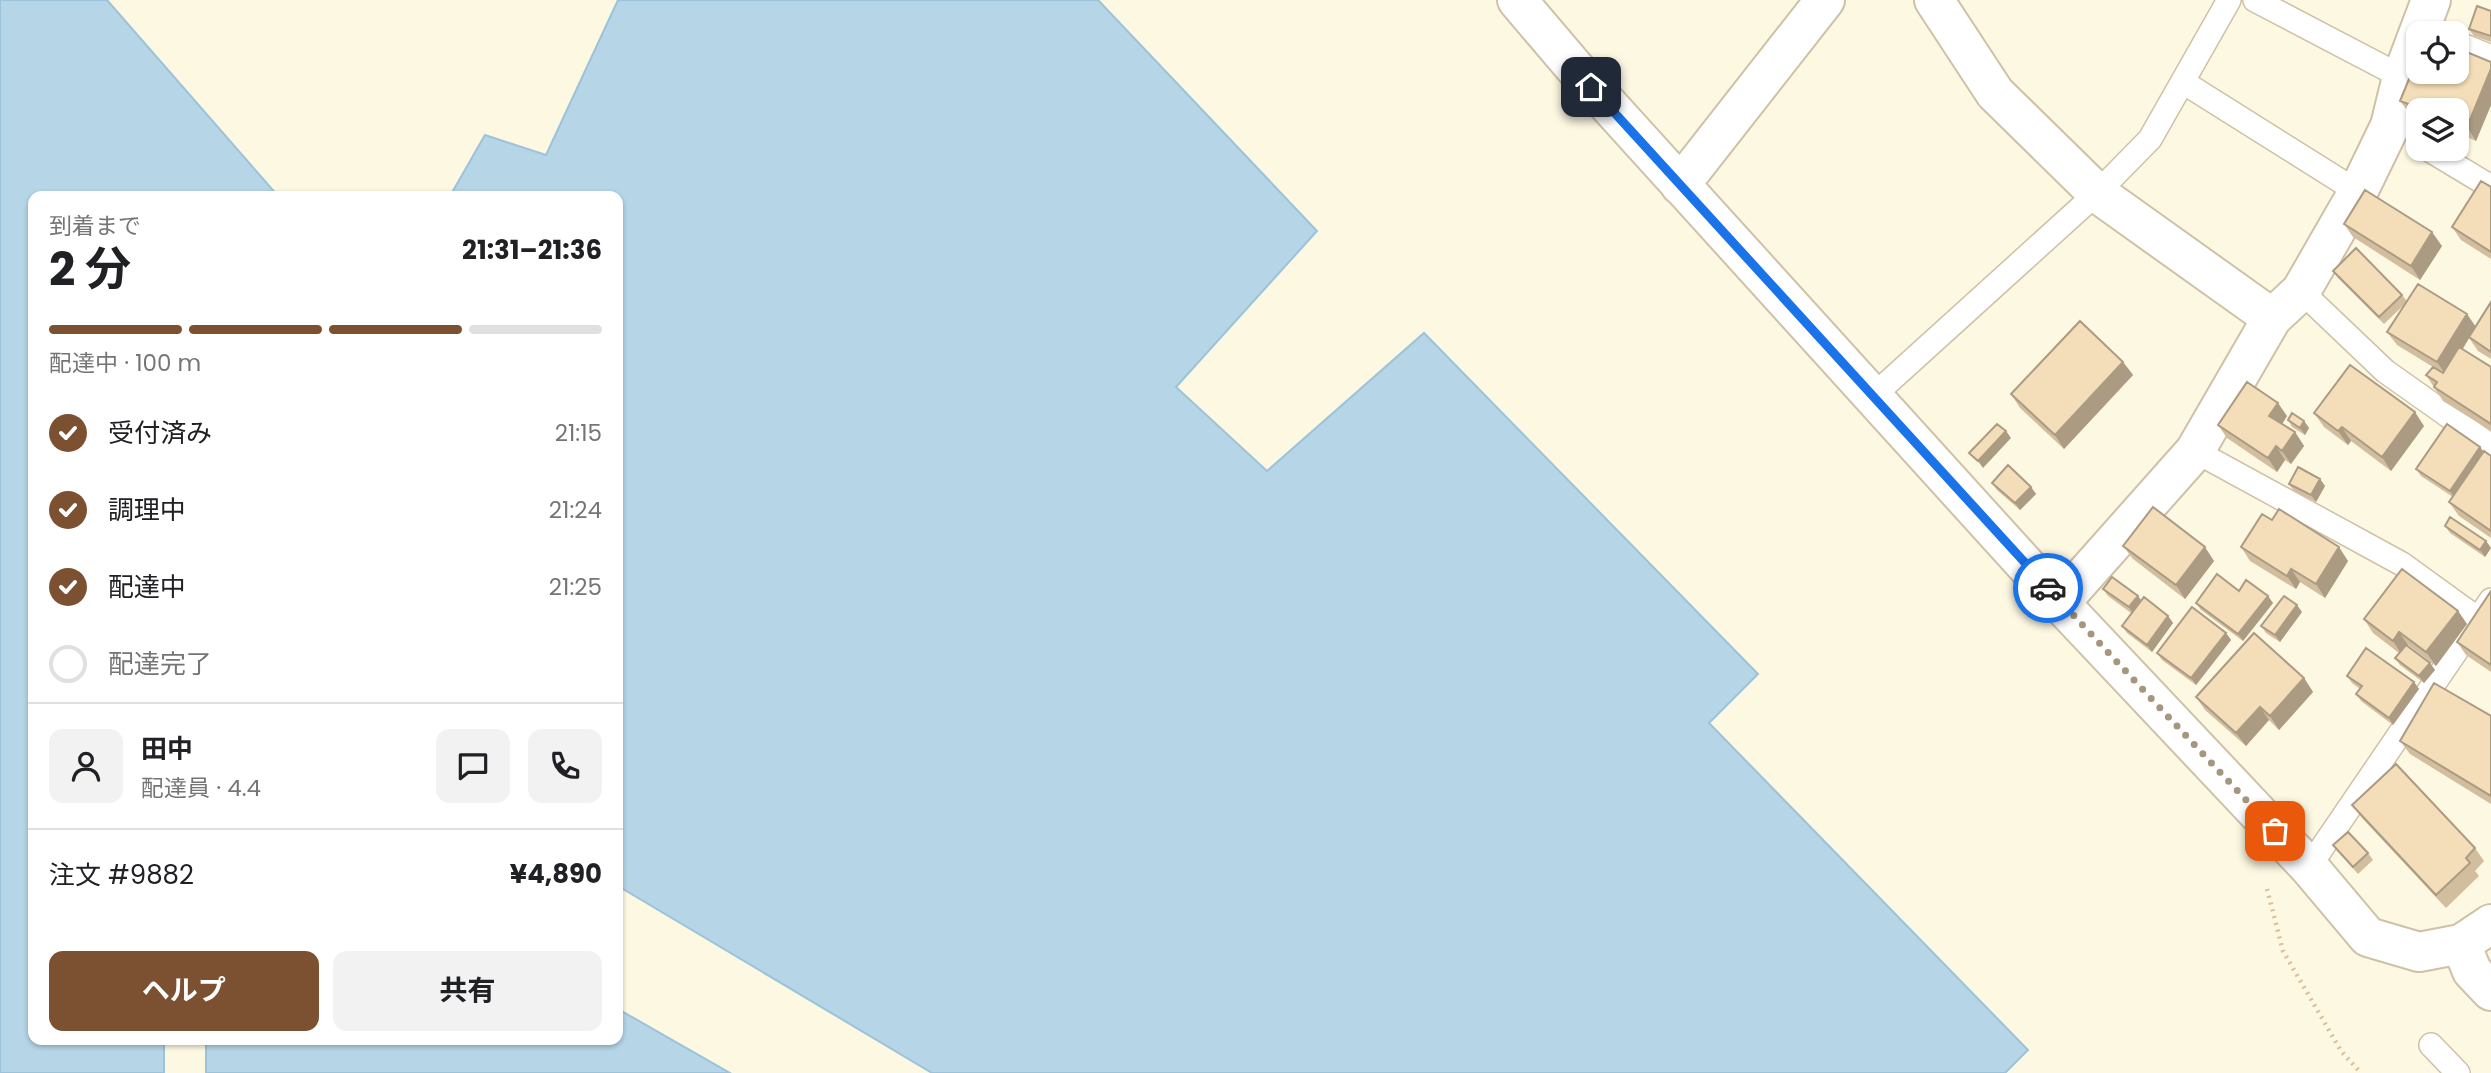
<!DOCTYPE html>
<html lang="ja">
<meta charset="utf-8">
<style>
body{margin:0;font-family:Poppins,"Noto Sans JP",sans-serif;background:#f2f2f2;color:#202124;height:100vh;display:flex;flex-direction:column;font-size:26px;white-space:nowrap}
*{box-sizing:border-box;margin:0}
p{font-size:23px;color:#757577}
.icon{flex:none;width:38px;height:38px;fill:none;stroke:currentColor;stroke-width:2;stroke-linecap:round;stroke-linejoin:round}
.map{position:relative;flex:1;overflow:hidden}
.sheet{position:absolute;left:28px;top:191px;width:595px;height:854px;display:flex;flex-direction:column;background:#fff;border-radius:14px;box-shadow:0 2px 5px #0004}
.sheet>*{flex:none}
.controls{position:absolute;left:2406px;top:21px;display:grid;gap:14px}
.controls a{display:grid;place-items:center;width:63px;height:63px;border-radius:14px;background:#fff;box-shadow:0 2px 5px #0004;font-size:35px}
.pin{position:absolute;display:grid;place-items:center;width:60px;height:60px;color:#fff;margin:-30px;border-radius:14px;box-shadow:0 4px 10px #0006}
.courier{position:absolute;display:grid;place-items:center;width:70px;height:70px;margin:-35px;border:5px solid #1a73e8;border-radius:50%;background:#fff;color:#222;box-shadow:0 2px 9px #0007}
.headline em{font-style:normal;font-weight:700}
.headline div{display:flex;flex-direction:column-reverse}
.headline{display:flex;align-items:center;justify-content:space-between;height:119px;padding:0 21px}
h1{font-size:46px;font-weight:700;line-height:52px}
.bar{display:grid;grid-template-columns:repeat(4,1fr);gap:10px 7px;align-content:center;height:84px;padding:0 21px}
.bar i{height:9px;border-radius:5px;background:#e0e0e0}
.bar .current{background:#7c5132}
.bar p{grid-column:span 4}
.line{display:flex;align-items:center;gap:18px;padding:0 21px;border-top:2px solid #e0e0e0}
.line div{flex:1}
.round{display:grid;place-items:center;flex:none;width:74px;height:74px;border-radius:14px;background:#f2f2f2}
ol{padding:0 21px;list-style:none}
li{display:flex;align-items:center;gap:21px;height:77px}
li p{margin-inline-start:auto}
li .icon{padding:7px;border-radius:50%;background:#7c5132;color:#fff;stroke-width:4}
li:last-child{color:#757577}
li i{width:38px;height:38px;border:4px solid #e0e0e0;border-radius:50%}
.primary-button{display:flex;gap:14px;margin-top:auto;padding:14px 21px}
.primary-button a{flex:1;height:80px;border-radius:14px;background:#7c5132;color:#fff;font-size:28px;font-weight:700;line-height:80px;text-align:center}
.primary-button a+a{background:#f2f2f2;color:#202124}
.map>svg:first-child{display:block}
.water{fill:#b6d5e7;stroke:#9cc3d9;stroke-width:2}
.lines{fill:none;stroke-linecap:round;stroke-linejoin:round}
.lane-casing{stroke:#cfc1a8;stroke-width:26}
.street-casing{stroke:#cfc1a8;stroke-width:42}
.path{stroke:#d8c09c;stroke-width:4.5;stroke-dasharray:2 5;stroke-linecap:butt}
.lane{stroke:#fff;stroke-width:23}
.street{stroke:#fff;stroke-width:38}
.wall{fill:#d2be9f}
.shaded-wall{fill:#ab9b82}
.building{fill:#f4ddb9;stroke:#ab9b82;stroke-width:2}
.done{stroke:#a5967d;stroke-width:7;stroke-dasharray:0 12.6}
.route{stroke:#1a73e8;stroke-width:9}
</style>
<div class="map">
<svg width="2491" height="1073" viewBox="0 0 2491 1073">
<rect width="100%" height="100%" fill="#fdf8e2"/>
<!-- water -->
<path class="water" d="M0,0H107L278,196H33V1040H164V1073H0Z
M618,0H1098L1317,231L1176,387L1267,471L1424,333L1758,674L1709,723L2028,1050L2005,1073H932L618,886V196H450L485,135L546,155Z
M618,1009L730,1073H206V1040H618Z"/>
<g class="lines">
<!-- lane casing -->
<g class="lane-casing">
<path id="lane" d="M2255,0L2402,77
M2457,43L2491,57
M2183,82L2358,192
M2428,149L2491,187
M2301,291L2385,371L2491,446
M1873,396L2097,193L2150,139L2229,0
M2195,451L2402,564L2478,619
M2309,867L2491,600
M2431,1045L2458,1073"/>
</g>
<!-- street casing -->
<g class="street-casing">
<path id="street" d="M1517,0L1574,67L2060,603L2309,867L2368,937L2419,952L2461,944L2491,924
M1934,0L1995,93L2097,193L2272,318
M1680,185L1825,0
M2060,603L2195,451L2272,318L2301,291L2358,192L2390,126L2402,77L2431,0
M2461,944L2472,971L2491,991"/>
</g>
<!-- path -->
<path class="path" d="M2267,889L2283,951L2341,1051L2361,1073"/>
<!-- lane -->
<use href="#lane" class="lane"/>
<!-- street -->
<use href="#street" class="street"/>
</g>
<!-- wall -->
<path class="wall" d="M2491,11V42L2474,36L2469,29Z
M2491,62V105L2476,141L2457,133V110H2418V118L2410,114L2400,101Z
M2491,187V259L2461,240L2452,227Z
M2344,224L2442,246L2420,280L2353,237Z
M2333,271L2402,295L2407,301L2476,326L2491,302V359L2478,351L2469,338L2463,349L2491,367V431L2443,401L2426,375L2433,367L2397,345L2387,332L2405,304L2384,324L2338,278Z
M2123,362L2133,375L2064,449L2020,408L2011,394Z
M2314,413L2424,426L2391,471L2351,441L2348,445L2324,427Z
M2287,416L2282,424L2295,432L2304,446L2291,464L2285,460L2277,472L2227,438L2218,425Z
M2288,420L2304,421L2309,428L2305,435L2292,427Z
M2480,447L2484,452L2491,456V538L2459,516L2449,502L2453,497L2421,476L2416,469Z
M2320,479L2325,486L2316,502L2294,491L2289,484Z
M1992,483L2031,487L2036,494L2020,510L1997,490Z
M2445,526L2486,541L2491,548L2485,557L2450,533Z
M2123,546L2214,561L2185,599L2133,559Z
M2241,547L2348,561L2325,598L2300,582L2296,589L2250,561Z
M2103,589L2138,596L2141,600L2168,616L2173,623L2152,652L2127,633L2122,626L2131,613L2108,596Z
M2239,591L2273,603L2243,641L2201,610L2196,603Z
M2491,591V672L2466,655L2457,642Z
M2458,611L2467,624L2436,666L2408,645V646L2430,663L2435,670L2424,683L2400,665L2395,658L2399,653L2373,633L2364,619Z
M2302,612L2280,642L2266,633L2261,626Z
M2226,633L2231,640L2196,685L2162,660L2157,653Z
M2347,676L2414,682L2419,689L2393,725L2361,701L2356,694L2360,689L2352,683Z
M2304,678L2313,692L2279,730L2269,720L2246,746L2205,710L2196,697Z
M2491,716V804L2410,754L2400,741Z
M2352,805L2475,848L2484,861L2475,871L2479,876L2446,908L2362,818Z
M2333,845L2368,853L2373,860L2358,874Z"/>
<!-- shaded-wall -->
<path class="shaded-wall" d="M2491,69V105L2476,141L2467,127Z
M2427,102L2433,110H2424Z
M2432,232L2442,246L2420,280L2411,266Z
M2467,314L2476,327L2446,375L2437,362Z
M2123,362L2133,375L2064,449L2055,435Z
M2278,403L2287,416L2279,429L2269,416Z
M2415,412L2424,426L2391,471L2382,457Z
M2304,421L2309,428L2305,435L2300,428Z
M2342,427L2351,441L2348,445L2338,431Z
M2006,431L2011,438L1983,468L1978,461Z
M2295,432L2304,446L2291,464L2282,451Z
M2276,446L2285,460L2277,472L2268,458Z
M2480,447L2485,454L2455,498L2450,491Z
M2320,479L2325,486L2316,502L2311,495Z
M2031,487L2036,494L2020,510L2015,503Z
M2486,541L2491,548L2485,557L2480,550Z
M2205,547L2214,561L2185,599L2176,585Z
M2339,547L2348,561L2325,598L2316,584Z
M2291,569L2300,582L2296,589L2287,576Z
M2138,596L2143,603L2133,614L2129,607Z
M2268,596L2273,603L2243,641L2238,634Z
M2297,605L2302,612L2280,642L2275,635Z
M2458,611L2467,624L2436,666L2426,652Z
M2168,616L2173,623L2152,652L2147,645Z
M2399,632L2408,645L2402,655L2393,641Z
M2226,633L2231,640L2196,685L2191,678Z
M2430,663L2435,670L2424,683L2419,676Z
M2304,678L2313,692L2279,730L2270,716Z
M2414,682L2419,689L2393,725L2389,718Z
M2260,707L2269,720L2246,746L2236,733Z"/>
<!-- building -->
<path class="building" d="M2477,6L2491,11V36L2469,29Z
M2457,48L2491,62V69L2467,127L2457,124V110H2441L2442,109L2427,102L2424,110L2400,101L2418,57V72H2457Z
M2481,181L2491,187V252L2452,227Z
M2365,190L2432,232L2411,266L2344,224Z
M2356,248L2402,295L2379,317L2333,271Z
M2418,284L2467,314L2437,362L2387,332Z
M2491,302V352L2469,337Z
M2080,321L2123,362L2055,435L2011,394Z
M2459,347L2491,367V424L2434,387L2437,382L2426,375L2433,367L2443,373Z
M2350,365L2415,412L2382,457L2342,427L2338,431L2314,413Z
M2247,382L2278,403L2269,416L2295,432L2282,451L2276,446L2268,458L2218,425Z
M2292,413L2304,421L2300,428L2288,420Z
M1997,424L2006,431L1978,461L1969,453Z
M2447,424L2480,447L2450,491L2416,469Z
M2484,451L2491,456V531L2449,502Z
M2008,465L2031,487L2015,503L1992,483Z
M2298,467L2320,479L2311,495L2289,484Z
M2153,507L2205,547L2176,585L2123,546Z
M2279,509L2339,547L2316,584L2291,569L2287,576L2241,547L2262,514L2272,520Z
M2450,517L2486,541L2480,550L2445,526Z
M2402,569L2458,611L2426,652L2399,632L2393,641L2364,619Z
M2217,574L2239,591L2246,580L2268,596L2238,634L2196,603Z
M2112,577L2138,596L2129,607L2103,589Z
M2491,591V665L2457,642Z
M2284,596L2297,605L2275,635L2261,626Z
M2144,597L2168,616L2147,645L2122,626Z
M2192,607L2226,633L2191,678L2157,653Z
M2254,633L2304,678L2270,716L2260,707L2236,733L2196,697Z
M2406,645L2430,663L2419,676L2395,658Z
M2366,648L2414,682L2389,718L2356,694L2362,686L2347,676Z
M2434,683L2491,716V796L2400,741Z
M2396,764L2475,848L2466,858L2470,863L2436,895L2352,805Z
M2348,832L2368,853L2353,867L2333,845Z"/>
<g class="lines">
<!-- done -->
<path class="done" d="M2048,588L2275,831"/>
<!-- route -->
<path class="route" d="M1591,87L2048,588"/>
</g>
</svg>
<div class="controls">
<a><svg class="icon" aria-label="locate" viewBox="0 0 24 24"><circle cx="12" cy="12" r="6"/><path d="M12 2v4M12 18v4M2 12h4M18 12h4"/></svg></a>
<a><svg class="icon" aria-label="layers" viewBox="0 0 24 24"><path d="M12 4l9 5-9 5-9-5zM3 14l9 5 9-5"/></svg></a>
</div>
<div class="pin" style="left:2275px;top:831px;background:#ea580c"><svg class="icon" aria-label="bag" viewBox="0 0 24 24"><path d="M5 8h14l-1 12H6zM9 8a3 3 0 0 1 6 0"/></svg></div>
<div class="pin" style="left:1591px;top:87px;background:#1f2937"><svg class="icon" aria-label="home" viewBox="0 0 24 24"><path d="M3 11l9-7 9 7M6 9v11h12V9"/></svg></div>
<div class="courier" style="left:2048px;top:588px"><svg class="icon" aria-label="car" viewBox="0 0 24 24"><path d="M5 17H2v-5l4-1 3-4h7l3 4 3 1v5h-3M9 17h6M6 11h13"/><circle cx="7" cy="17" r="2"/><circle cx="17" cy="17" r="2"/></svg></div>
<section class="sheet">
<div class="headline"><div><h1>2 分</h1><p>到着まで</p></div><em>21:31–21:36</em></div>
<div class="bar"><i class="current"></i><i class="current"></i><i class="current"></i><i></i><p>配達中 · 100 m</p></div>
<ol>
<li><svg class="icon" aria-label="check" viewBox="0 0 24 24"><path d="M5 12l5 5 9-10"/></svg>受付済み<p>21:15</p></li>
<li><svg class="icon" aria-label="check" viewBox="0 0 24 24"><path d="M5 12l5 5 9-10"/></svg>調理中<p>21:24</p></li>
<li><svg class="icon" aria-label="check" viewBox="0 0 24 24"><path d="M5 12l5 5 9-10"/></svg>配達中<p>21:25</p></li>
<li><i></i>配達完了</li>
</ol>
<div class="line" style="height:126px"><a class="round"><svg class="icon" aria-label="person" viewBox="0 0 24 24"><circle cx="12" cy="8" r="4"/><path d="M4 21q1-7 8-7t8 7"/></svg></a><div><b>田中</b><p>配達員 · 4.4</p></div><a class="round"><svg class="icon" aria-label="chat" viewBox="0 0 24 24"><path d="M4 5h16v11H9l-5 4z"/></svg></a><a class="round"><svg class="icon" aria-label="phone" viewBox="0 0 24 24"><path d="M5 4h4l2 5-3 2q2 4 5 5l2-3 5 2v4C11 20 4 13 5 4z"/></svg></a></div>
<div class="line" style="height:91px"><div>注文 #9882</div><b>¥4,890</b></div>
<div class="primary-button"><a>ヘルプ</a><a>共有</a></div>
</section>
</div>
